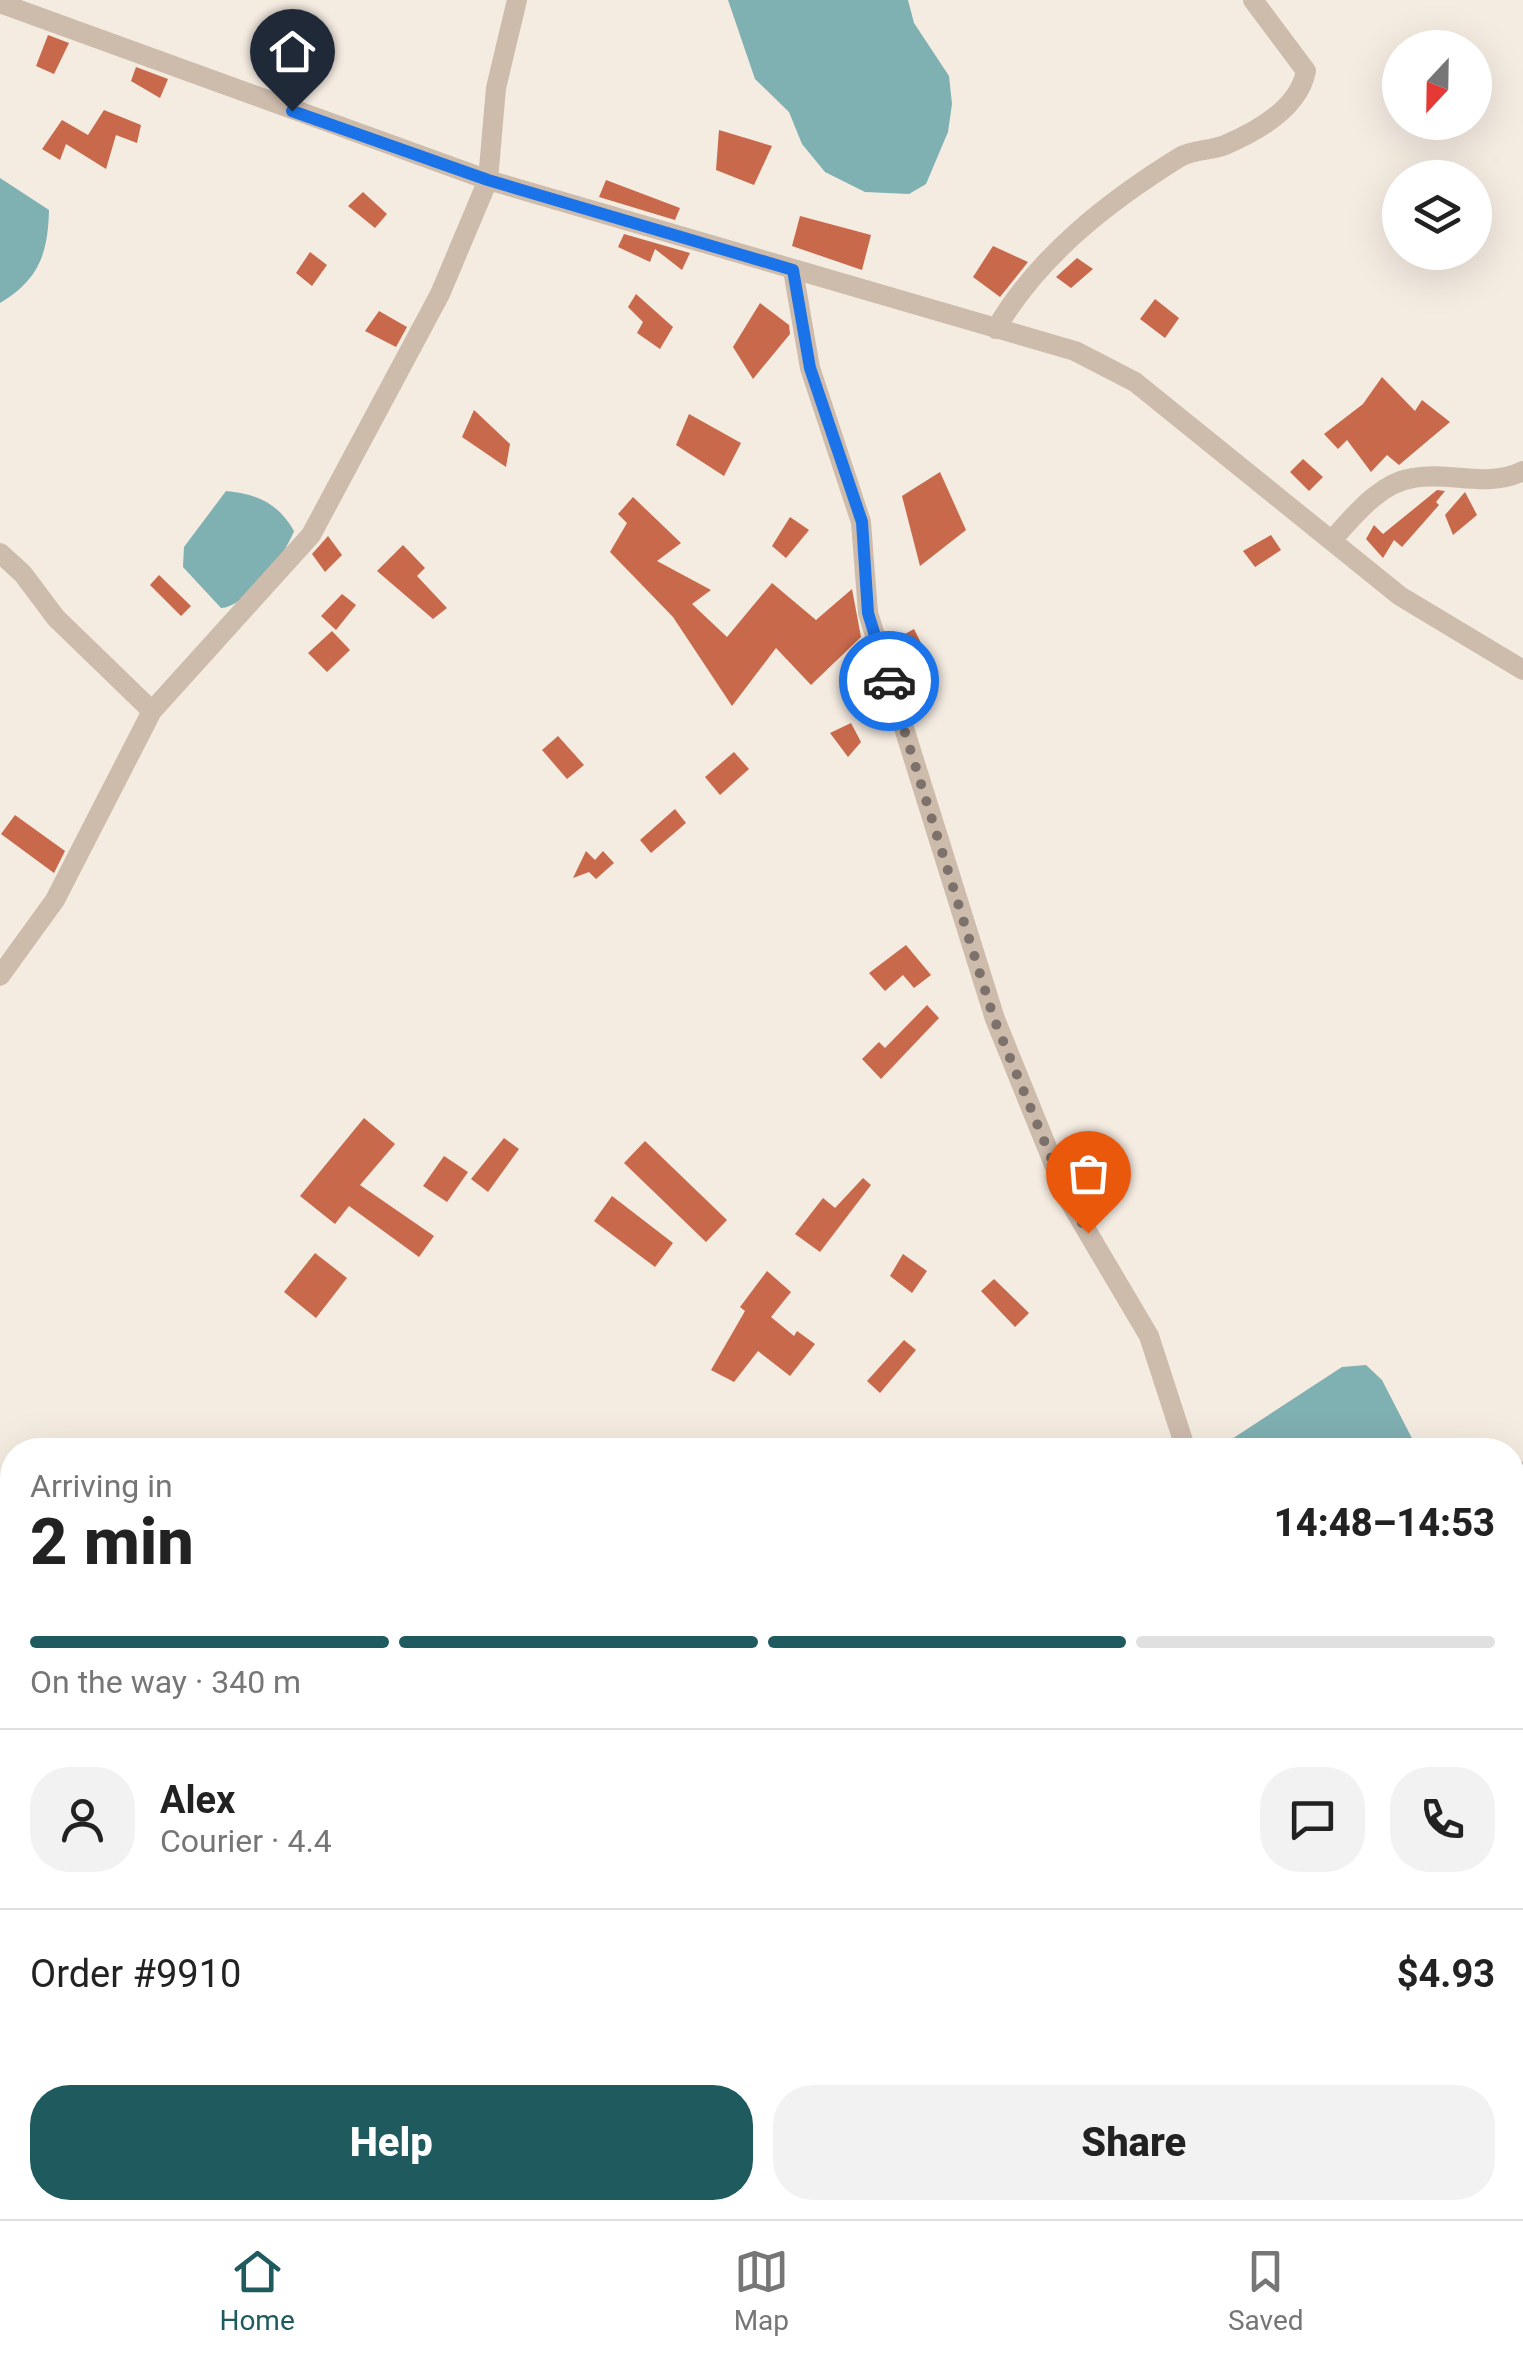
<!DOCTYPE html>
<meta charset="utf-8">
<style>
body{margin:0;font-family:Roboto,sans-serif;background:#f2f2f2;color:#222;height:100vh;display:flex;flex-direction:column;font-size:38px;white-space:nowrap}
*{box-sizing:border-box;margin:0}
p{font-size:32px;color:#767676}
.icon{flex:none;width:55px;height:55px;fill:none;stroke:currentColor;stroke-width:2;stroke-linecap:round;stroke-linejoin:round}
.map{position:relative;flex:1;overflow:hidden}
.panel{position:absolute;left:0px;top:1438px;width:1525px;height:782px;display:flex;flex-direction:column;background:#fff;border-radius:40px 40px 0 0;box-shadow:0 10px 40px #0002}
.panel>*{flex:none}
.needle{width:65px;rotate:202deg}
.controls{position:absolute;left:1382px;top:30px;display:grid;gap:20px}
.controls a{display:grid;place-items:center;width:110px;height:110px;border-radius:50%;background:#fff;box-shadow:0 10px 40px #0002;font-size:50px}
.pin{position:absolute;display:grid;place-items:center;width:85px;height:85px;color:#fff;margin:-102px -42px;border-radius:50% 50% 50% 0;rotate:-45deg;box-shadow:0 0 10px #0007}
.pin .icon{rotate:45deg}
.courier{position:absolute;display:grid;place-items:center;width:100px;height:100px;margin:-50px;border:8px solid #1a73e8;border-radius:50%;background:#fff;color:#222;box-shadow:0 2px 12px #0007}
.head em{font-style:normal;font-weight:800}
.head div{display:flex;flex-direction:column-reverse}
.head{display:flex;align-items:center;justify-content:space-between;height:170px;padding:0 30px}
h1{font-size:65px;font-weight:800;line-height:75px}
.bar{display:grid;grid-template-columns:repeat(4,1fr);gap:15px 10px;align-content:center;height:120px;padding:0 30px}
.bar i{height:12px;border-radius:8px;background:#e0e0e0}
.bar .selected{background:#1f5a5e}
.bar p{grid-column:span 4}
.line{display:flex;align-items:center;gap:25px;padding:0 30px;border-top:2px solid #e0e0e0}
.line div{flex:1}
.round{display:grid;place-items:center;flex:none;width:105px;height:105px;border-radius:40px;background:#f2f2f2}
.button{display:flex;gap:20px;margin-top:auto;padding:20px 30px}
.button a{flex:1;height:115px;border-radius:40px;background:#1f5a5e;color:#fff;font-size:40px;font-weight:800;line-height:115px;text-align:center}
.button a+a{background:#f2f2f2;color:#222}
.tab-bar{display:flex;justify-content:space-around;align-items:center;height:140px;border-top:2px solid #e0e0e0;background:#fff;font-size:28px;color:#767676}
.tab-bar a{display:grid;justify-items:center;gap:5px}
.tab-bar .selected{color:#1f5a5e}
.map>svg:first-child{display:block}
.water{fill:#7fb0b2}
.building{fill:#c8694b}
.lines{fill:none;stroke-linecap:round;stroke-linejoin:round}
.path{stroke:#b9a596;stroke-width:4;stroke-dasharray:5 5;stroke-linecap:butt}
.minor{stroke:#cdbbac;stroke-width:20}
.done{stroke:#7c716b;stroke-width:10;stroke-dasharray:0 18}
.route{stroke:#1a73e8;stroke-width:12}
</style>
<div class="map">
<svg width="1523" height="2219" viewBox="0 0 1523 2219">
<rect width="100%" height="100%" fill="#f4ebe1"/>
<!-- water -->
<path class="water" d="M728,0H908L914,23L949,76L952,104L948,132L926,184L909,194L865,192L825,172L802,144L789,112L755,79Z
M0,178L49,210C48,253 39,280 0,303Z
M226,491C257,494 278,503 294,531C285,555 248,606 221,608L183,567L184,547Z
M1366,1365L1382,1380L1418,1450H1215L1342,1367Z
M1523,1599V1902L1513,1910L1512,1607Z"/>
<!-- building -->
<path class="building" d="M48,35L69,43L54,74L36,66Z
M136,67L168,79L160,98L131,81Z
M104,110L141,125L137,143L116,135L106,169L66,144L60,160L42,149L62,120L88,135Z
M719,130L772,146L754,185L716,170Z
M606,180L680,208L675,220L599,197Z
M363,192L387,214L375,228L348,206Z
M800,216L871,235L862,270L792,246Z
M624,234L690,253L682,270L655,249L650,262L618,247Z
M993,246L1028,262L1000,297L973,277Z
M310,252L327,265L312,286L296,273Z
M1077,258L1093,269L1071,288L1056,277Z
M636,294L673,327L660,349L637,333L643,322L628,307Z
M1155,299L1179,318L1165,338L1140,319Z
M760,303L789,325L790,334L753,379L733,347Z
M379,311L407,327L396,347L365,331Z
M1382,377L1415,411L1422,400L1450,422L1399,465L1387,455L1371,472L1347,440L1338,449L1324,434L1363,404Z
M474,410L510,444L506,467L462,437Z
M689,414L741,443L724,476L676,445Z
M1303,459L1323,477L1309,491L1290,472Z
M940,472L966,530L920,566L902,496Z
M1437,490L1445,491L1436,502L1439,505L1402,547L1394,540L1383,558L1366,539L1374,525L1383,534Z
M1465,492L1477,515L1453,535L1445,515Z
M633,497L681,543L657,561L711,590L692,604L727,637L772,583L816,620L852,589L861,637L811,685L776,648L732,706L673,617L610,552L627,523L618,514Z
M790,517L809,530L786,558L772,546Z
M1271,535L1281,550L1255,567L1243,551Z
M328,536L342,555L325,572L312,554Z
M403,545L425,568L417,576L447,608L433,619L377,571Z
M159,575L191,606L181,616L150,585Z
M342,594L356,605L336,630L321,616Z
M914,629L928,657L905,671L892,641Z
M332,631L350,650L327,672L308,653Z
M851,723L861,742L848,757L830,733Z
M558,736L584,765L567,779L542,750Z
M734,752L749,769L720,795L705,777Z
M675,809L686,823L651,853L640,840Z
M15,815L65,851L54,873L1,834Z
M586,851L595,860L603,851L614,863L596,879L589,872L573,878Z
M906,945L931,975L914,988L903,975L885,991L869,973Z
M927,1005L939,1018L881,1079L862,1059L879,1042L885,1048Z
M364,1118L395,1144L360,1185L434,1236L419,1257L349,1206L335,1224L300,1196Z
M504,1138L519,1149L488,1192L471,1179Z
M645,1141L727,1220L706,1242L624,1163Z
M444,1156L468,1172L447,1202L423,1186Z
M863,1178L871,1185L820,1252L795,1234L823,1198L835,1208Z
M612,1196L673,1243L655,1267L594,1221Z
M315,1253L347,1278L316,1318L284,1292Z
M903,1254L927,1271L912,1293L890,1276Z
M767,1271L791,1292L771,1317L794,1336L797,1331L815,1344L790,1376L758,1351L734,1382L711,1370L745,1311L740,1307Z
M994,1279L1029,1313L1015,1327L981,1291Z
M904,1340L916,1350L880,1393L867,1381Z"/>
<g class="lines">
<!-- path -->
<path class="path" d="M1512,1469L1523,1463
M1512,1590L1523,1582"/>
<!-- minor -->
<path class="minor" d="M0,3L488,180L1075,351L1135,382L1400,596L1523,670
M793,270L810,368L861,522L868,613L995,1019L1068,1199L1149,1336L1186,1450
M996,329C1038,256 1109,201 1180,157C1193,149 1211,151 1225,145C1258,131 1299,108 1306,71L1253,0
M1332,540C1354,516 1379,483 1413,478C1452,471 1485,489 1523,471
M0,553L23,574L56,618L152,711
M0,976L55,900L152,711L311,535L440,294L488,180L496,88L517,0
M1506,2208L1513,2219"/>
</g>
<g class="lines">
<!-- done -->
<path class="done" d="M889,681L994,1019L1068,1199L1088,1233"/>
<!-- route -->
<path class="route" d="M292,111L488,180L793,270L810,368L862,522L868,613L889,681"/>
</g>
</svg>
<div class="controls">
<a><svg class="needle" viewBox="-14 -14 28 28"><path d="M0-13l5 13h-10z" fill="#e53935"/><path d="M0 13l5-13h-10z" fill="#767676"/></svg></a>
<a><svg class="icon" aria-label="layers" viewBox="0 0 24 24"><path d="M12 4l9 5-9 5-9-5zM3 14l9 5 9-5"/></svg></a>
</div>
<div class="pin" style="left:1088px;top:1233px;background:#ea580c"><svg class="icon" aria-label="bag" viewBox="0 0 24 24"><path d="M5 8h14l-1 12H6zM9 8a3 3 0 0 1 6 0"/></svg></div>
<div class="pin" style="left:292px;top:111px;background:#1f2937"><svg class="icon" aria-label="home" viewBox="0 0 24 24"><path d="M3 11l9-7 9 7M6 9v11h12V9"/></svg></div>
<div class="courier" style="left:889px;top:681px"><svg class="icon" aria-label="car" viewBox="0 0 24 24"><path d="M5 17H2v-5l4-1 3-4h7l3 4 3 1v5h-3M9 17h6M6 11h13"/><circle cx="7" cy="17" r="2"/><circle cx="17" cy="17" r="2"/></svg></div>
<section class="panel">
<div class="head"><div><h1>2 min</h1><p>Arriving in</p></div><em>14:48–14:53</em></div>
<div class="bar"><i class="selected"></i><i class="selected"></i><i class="selected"></i><i></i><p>On the way · 340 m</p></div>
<div class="line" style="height:180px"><a class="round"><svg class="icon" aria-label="person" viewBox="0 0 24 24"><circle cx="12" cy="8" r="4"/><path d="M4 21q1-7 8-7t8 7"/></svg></a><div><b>Alex</b><p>Courier · 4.4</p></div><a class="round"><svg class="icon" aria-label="chat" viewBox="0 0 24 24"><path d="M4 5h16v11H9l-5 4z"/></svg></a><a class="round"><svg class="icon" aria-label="phone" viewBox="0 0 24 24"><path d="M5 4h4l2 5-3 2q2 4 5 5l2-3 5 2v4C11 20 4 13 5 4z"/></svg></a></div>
<div class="line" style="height:130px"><div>Order #9910</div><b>$4.93</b></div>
<div class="button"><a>Help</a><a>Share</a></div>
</section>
</div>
<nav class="tab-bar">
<a class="selected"><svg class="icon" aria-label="home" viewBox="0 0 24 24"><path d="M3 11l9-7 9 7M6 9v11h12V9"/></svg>Home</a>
<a><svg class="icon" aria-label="map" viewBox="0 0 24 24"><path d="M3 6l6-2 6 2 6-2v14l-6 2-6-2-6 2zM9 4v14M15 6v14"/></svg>Map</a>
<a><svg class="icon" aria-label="saved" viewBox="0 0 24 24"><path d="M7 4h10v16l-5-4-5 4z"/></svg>Saved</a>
</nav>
